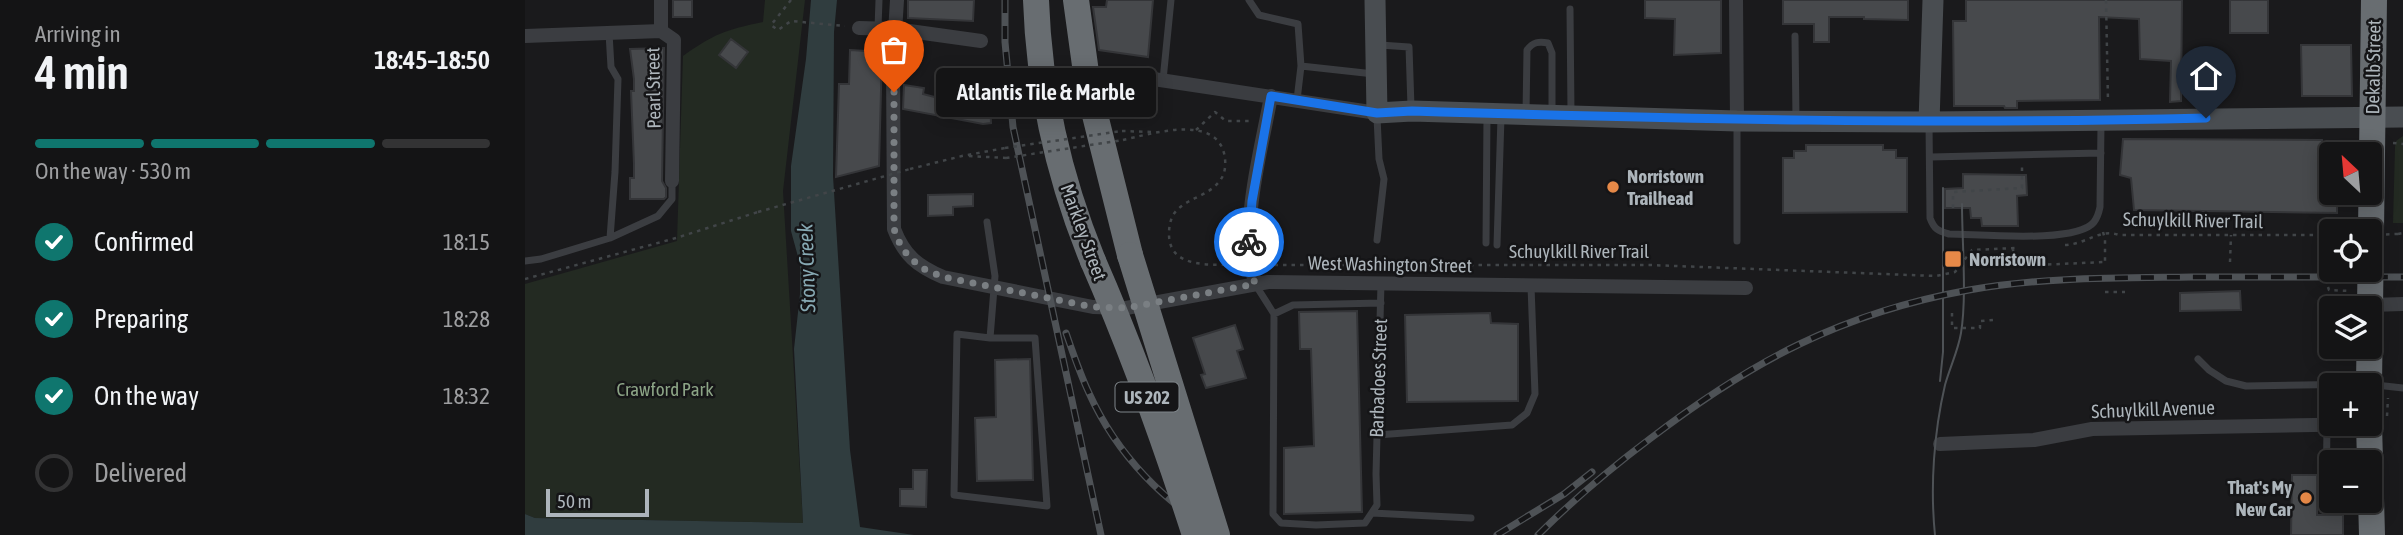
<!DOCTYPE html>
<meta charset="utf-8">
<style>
body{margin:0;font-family:"Asap Condensed",sans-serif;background:#1d1d1e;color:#f1f3f6;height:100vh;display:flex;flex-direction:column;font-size:26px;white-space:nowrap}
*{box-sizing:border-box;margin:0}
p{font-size:23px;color:#9d9ea0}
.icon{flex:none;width:38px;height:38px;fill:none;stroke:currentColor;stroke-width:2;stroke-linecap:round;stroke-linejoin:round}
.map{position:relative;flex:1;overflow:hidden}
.drawer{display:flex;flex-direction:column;background:#141415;width:525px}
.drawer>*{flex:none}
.needle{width:46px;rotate:334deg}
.tools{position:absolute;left:1794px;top:142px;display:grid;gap:14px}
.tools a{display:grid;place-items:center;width:63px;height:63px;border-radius:7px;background:#141415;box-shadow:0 4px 18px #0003,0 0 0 2px #333334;font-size:35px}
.scale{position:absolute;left:21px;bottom:18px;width:103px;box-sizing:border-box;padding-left:7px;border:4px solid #adb5bb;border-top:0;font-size:19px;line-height:24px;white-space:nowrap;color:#adb5bb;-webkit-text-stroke:5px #151517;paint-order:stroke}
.pin{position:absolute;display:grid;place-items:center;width:60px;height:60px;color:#fff;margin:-72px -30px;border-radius:50% 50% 50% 0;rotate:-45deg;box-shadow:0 0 7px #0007}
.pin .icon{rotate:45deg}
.courier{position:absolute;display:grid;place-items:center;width:70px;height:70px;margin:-35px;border:5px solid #1a73e8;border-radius:50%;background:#fff;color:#222;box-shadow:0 2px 9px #0007}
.bubble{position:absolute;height:49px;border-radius:7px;background:#141415;box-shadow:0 4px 18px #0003,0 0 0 2px #333334;font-size:23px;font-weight:600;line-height:49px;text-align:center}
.head em{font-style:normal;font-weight:600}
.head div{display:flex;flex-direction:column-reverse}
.head{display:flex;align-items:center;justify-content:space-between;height:119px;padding:0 35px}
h1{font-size:46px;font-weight:600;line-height:52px}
.bar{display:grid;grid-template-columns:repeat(4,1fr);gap:10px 7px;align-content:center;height:84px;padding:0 35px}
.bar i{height:9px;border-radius:5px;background:#333334}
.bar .on{background:#0f766e}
.bar p{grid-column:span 4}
ol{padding:0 35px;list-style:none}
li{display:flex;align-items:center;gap:21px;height:77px}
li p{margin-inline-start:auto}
li .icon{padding:7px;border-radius:50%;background:#0f766e;color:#fff;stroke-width:4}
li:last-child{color:#9d9ea0}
li i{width:38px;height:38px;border:4px solid #333334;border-radius:50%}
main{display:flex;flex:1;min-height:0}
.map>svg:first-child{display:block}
.green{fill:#232a22}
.water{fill:#303d3f}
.building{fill:#47494c;stroke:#343538;stroke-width:2}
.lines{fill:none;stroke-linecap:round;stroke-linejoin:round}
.path{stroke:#414548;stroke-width:2.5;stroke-dasharray:3.5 5;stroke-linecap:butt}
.lane{stroke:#3b3d41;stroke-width:7}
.street{stroke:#3b3d41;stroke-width:14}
.secondary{stroke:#494d51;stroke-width:21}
.highway{stroke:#686d71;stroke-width:26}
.tram{stroke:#4e5256;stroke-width:2}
.rail-casing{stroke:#4e5256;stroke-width:7}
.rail{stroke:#151517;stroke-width:4.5;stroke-dasharray:13;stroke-linecap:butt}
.path-bridge{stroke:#414548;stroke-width:2.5;stroke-dasharray:3.5 5;stroke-linecap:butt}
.highway-bridge{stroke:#686d71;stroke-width:26}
.done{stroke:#7a7f83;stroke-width:7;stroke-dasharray:0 12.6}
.route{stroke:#1a73e8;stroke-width:9}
.poi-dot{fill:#e68948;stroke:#151517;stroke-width:2.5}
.labels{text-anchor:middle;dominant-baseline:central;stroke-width:5;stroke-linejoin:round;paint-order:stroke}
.shield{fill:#151517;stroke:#7f858a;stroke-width:2}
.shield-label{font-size:18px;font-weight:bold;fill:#adb5bb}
.street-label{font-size:19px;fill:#adb5bb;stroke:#151517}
.poi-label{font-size:19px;font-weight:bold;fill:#adb5bb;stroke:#151517;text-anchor:start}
.park-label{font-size:19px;fill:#8ca486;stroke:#151517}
.water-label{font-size:21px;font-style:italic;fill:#87a9b3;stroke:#151517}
</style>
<main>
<section class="drawer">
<div class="head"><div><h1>4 min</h1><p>Arriving in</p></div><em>18:45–18:50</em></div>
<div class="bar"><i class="on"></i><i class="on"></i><i class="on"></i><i></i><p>On the way · 530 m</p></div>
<ol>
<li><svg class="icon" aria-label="check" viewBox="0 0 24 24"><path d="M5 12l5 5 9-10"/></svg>Confirmed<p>18:15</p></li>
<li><svg class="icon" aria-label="check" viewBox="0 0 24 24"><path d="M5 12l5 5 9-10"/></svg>Preparing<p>18:28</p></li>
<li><svg class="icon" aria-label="check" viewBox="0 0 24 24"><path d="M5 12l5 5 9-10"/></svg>On the way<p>18:32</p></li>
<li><i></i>Delivered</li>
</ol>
</section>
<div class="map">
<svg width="1878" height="535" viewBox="0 0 1878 535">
<rect width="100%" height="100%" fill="#1a1a1c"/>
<!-- green -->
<path class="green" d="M240,0H280L258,191L278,523L10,518L0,514V284L152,241L158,56C189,34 200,30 238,22Z
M1878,136V223H1868L1870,147L1871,141Z"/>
<!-- water -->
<path class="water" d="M286,0H312L309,32L308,176L325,450L335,527L389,535H0V514L10,518L278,523L269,349L275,294V264L266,231V166L281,59Z"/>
<!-- building -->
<path class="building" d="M148,0H167V17H148Z
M383,0H449L448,21L383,18Z
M582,0H628L623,57L574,50L568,7H581Z
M1120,0H1196V53L1149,55L1150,19L1120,18Z
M1258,0H1383V20L1339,19V17H1304V42H1289V24H1258Z
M1441,0H1657L1656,101L1645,102L1646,61L1615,59L1614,19L1574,17L1575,100L1492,101V108H1480L1479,106H1429L1428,21H1441Z
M1705,0H1743V33H1705Z
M206,39L223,52L211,68L194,55Z
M1776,45H1826L1827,96H1777Z
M139,48L137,181L141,188V197L139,199H105V178H109V164L106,91H109V79L105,49Z
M325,50L357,52L354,166L311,177L314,84H324Z
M379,85L399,88L398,94L436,104L437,94L465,95L466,123L458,124L378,109Z
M1598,139L1797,140L1798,156L1806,157V192H1812V213L1609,210L1606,178L1595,175Z
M1281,145H1358V150H1371V158H1382V212L1258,213V158H1269V151H1281Z
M1438,174L1501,175L1502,195L1492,196L1493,226H1457L1456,218H1446L1445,208H1420V189L1438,188Z
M448,194V206L428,207V215L403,216V195Z
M1715,291L1716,310L1655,311V293Z
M832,311L837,512L759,514V448L789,446L786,349H775L774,312Z
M965,313L966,323L993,324V401L882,402L880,315Z
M710,325L718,349L712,351L721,378L681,388L676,375L680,374L668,338Z
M505,359L508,480L452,481L450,418L471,417L470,360Z
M388,470H402L401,507L375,506V489H388Z
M1767,475H1792V515H1818V535H1766Z"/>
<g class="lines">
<!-- path -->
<path class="path" d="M266,0L246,25L253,30L266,21L320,26
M1581,0L1583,102
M671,130L690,112L701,121H728
M597,131L628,132
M598,140C625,134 689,114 699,153C701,161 701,172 696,179C686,195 665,197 652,210C646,216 644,225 644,234C644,270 688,264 713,265
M1868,143L1878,144
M444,156L481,158
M385,169L437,156L480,148
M1428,208V192L1497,188V165
M1578,232L1580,239V263
M1873,234L1878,233
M1540,245C1562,244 1575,228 1594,235H1806
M1488,249L1489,266L1580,262
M1804,261L1803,256H1806
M1705,262L1706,235
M741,265H1125L1411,276L1430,272L1447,250L1491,248
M0,279L151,238L233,212
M1803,287L1804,290L1826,291
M1580,292H1600
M1427,313V328H1455V321L1468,320
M1862,416L1863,398"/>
<!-- lane -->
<path class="lane" d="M724,0L734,15L773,24L776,66L849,74
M1045,9L1046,113
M353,28L354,0
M84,33L86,67L93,79L90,172L85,238
M1270,36L1271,120
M855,45L884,47L886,107
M638,80L646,0
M772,100L776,66
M1001,113L1002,50C1008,42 1014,41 1023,43L1027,53V114
M852,117L854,159L859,179L852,240
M1404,123L1405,218C1409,229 1413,231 1424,234C1453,234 1552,244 1569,222C1572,218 1574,212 1575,207L1576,124
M1406,157L1576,153
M462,222L470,276L465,338H510L522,506L429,495L432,334L465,338
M1212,241V123
M961,243L962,114
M972,245L976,117
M0,261L16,259L85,238L133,216L147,199V181
M730,284L749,314
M856,303L768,305L749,314L748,514L756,523L791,525L840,523L852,505L851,474L856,283
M1673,359L1684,370L1701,381L1721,386L1839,384
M1851,385L1878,388
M1802,425L1801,503H1841
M852,435L987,425L1002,413L1010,394L1006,286
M847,513L946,518"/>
<!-- street -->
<path class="street" d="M372,0L368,64L369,229C379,255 392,266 418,277L568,307L601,308L743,282L1221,288
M1211,0L1212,121
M334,28L370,29L456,41
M136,31L149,40L147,181
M136,31V0
M0,36L136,31
M622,78L852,113
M730,284C715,222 735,157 746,96
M1846,305L1878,304
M1415,444L1509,440L1567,429L1844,424"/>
<!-- secondary -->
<path class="secondary" d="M850,0L852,113L887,111L1212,121L1404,122L1878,117
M1404,122L1408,0"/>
<!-- highway -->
<path class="highway" d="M511,0C514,89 534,178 568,261
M551,0L563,87L605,255
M1844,385L1849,0
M1844,424L1847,535"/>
<!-- tram -->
<path class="tram" d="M1415,381L1418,352V188
M1410,535C1405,486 1409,432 1420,385C1425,367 1433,351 1436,333C1442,296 1437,243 1437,204"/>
<!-- rail casing -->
<g class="rail-casing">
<path id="rail" d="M480,0V42L488,127L576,535
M541,333C548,353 555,374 564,393C591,453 640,506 699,535
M972,535L1039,494L1067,472
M1013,535C1048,500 1086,468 1126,438C1227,361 1317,313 1444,290C1517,277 1592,278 1666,277C1737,277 1807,277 1878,277"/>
</g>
<!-- rail -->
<use href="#rail" class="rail"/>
<!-- path-bridge -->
<path class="path-bridge" d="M480,148L597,131
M481,158L598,140
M233,212L385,169
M1844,235L1873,234"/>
<!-- highway-bridge -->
<path class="highway-bridge" d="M605,255L692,535
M568,261C607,350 640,442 670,535"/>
</g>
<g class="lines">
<!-- done -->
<path class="done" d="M369,92V229L375,244L383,256L397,268L418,277L568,307L601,308L730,284L725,265L724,242"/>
<!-- route -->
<path class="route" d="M724,242L727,201L746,96L852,113L887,111C1151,119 1416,125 1681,118"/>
</g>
<!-- markers -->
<g class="poi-dot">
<circle cx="1088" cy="187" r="7"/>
<rect x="1419" y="250" width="18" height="18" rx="3.5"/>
<circle cx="1781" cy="498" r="7"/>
</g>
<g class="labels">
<!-- shield labels -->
<rect class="shield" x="590.5" y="382.5" width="63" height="29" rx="5"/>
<g class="shield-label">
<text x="622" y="397">US 202</text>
</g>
<!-- street labels -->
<g class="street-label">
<text transform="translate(1848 67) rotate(-89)">Dekalb Street</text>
<text transform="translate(128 88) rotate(-91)">Pearl Street</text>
<text transform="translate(1668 220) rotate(1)">Schuylkill River Trail</text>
<text transform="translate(559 232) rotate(70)">Markley Street</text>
<text x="1054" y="251">Schuylkill River Trail</text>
<text transform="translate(865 264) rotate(1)">West Washington Street</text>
<text transform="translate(853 378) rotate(-88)">Barbadoes Street</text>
<text transform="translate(1628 409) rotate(-2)">Schuylkill Avenue</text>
</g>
<!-- poi labels -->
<g class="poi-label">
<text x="1102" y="176">Norristown<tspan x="1102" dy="22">Trailhead</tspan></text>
<text x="1444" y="259">Norristown</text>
<text x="1767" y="487" text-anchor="end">That's My<tspan x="1767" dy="22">New Car</tspan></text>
</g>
<!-- park labels -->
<g class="park-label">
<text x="140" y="389">Crawford Park</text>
</g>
<!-- water labels -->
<g class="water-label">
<text transform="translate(281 268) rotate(-92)">Stony Creek</text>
</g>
</g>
</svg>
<div class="tools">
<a><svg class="needle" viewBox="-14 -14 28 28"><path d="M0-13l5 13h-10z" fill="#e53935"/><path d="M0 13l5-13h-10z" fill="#9d9ea0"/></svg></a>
<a><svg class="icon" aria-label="locate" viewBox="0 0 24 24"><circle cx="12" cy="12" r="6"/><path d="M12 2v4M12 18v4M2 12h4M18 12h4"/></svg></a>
<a><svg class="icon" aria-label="layers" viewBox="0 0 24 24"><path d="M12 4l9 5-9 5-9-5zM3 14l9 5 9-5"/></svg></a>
<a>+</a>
<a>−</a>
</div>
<div class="scale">50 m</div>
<div class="pin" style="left:369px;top:92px;background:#ea580c"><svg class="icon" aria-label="bag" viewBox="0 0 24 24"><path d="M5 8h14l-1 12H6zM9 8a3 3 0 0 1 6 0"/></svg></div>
<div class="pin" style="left:1681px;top:118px;background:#1f2937"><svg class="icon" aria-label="home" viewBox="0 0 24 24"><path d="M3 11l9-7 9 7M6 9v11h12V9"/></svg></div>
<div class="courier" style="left:724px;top:242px"><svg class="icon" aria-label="bike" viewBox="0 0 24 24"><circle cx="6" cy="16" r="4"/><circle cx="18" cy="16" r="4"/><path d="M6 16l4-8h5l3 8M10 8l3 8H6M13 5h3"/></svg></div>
<div class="bubble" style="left:411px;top:68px;width:220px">Atlantis Tile &amp; Marble</div>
</div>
</main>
